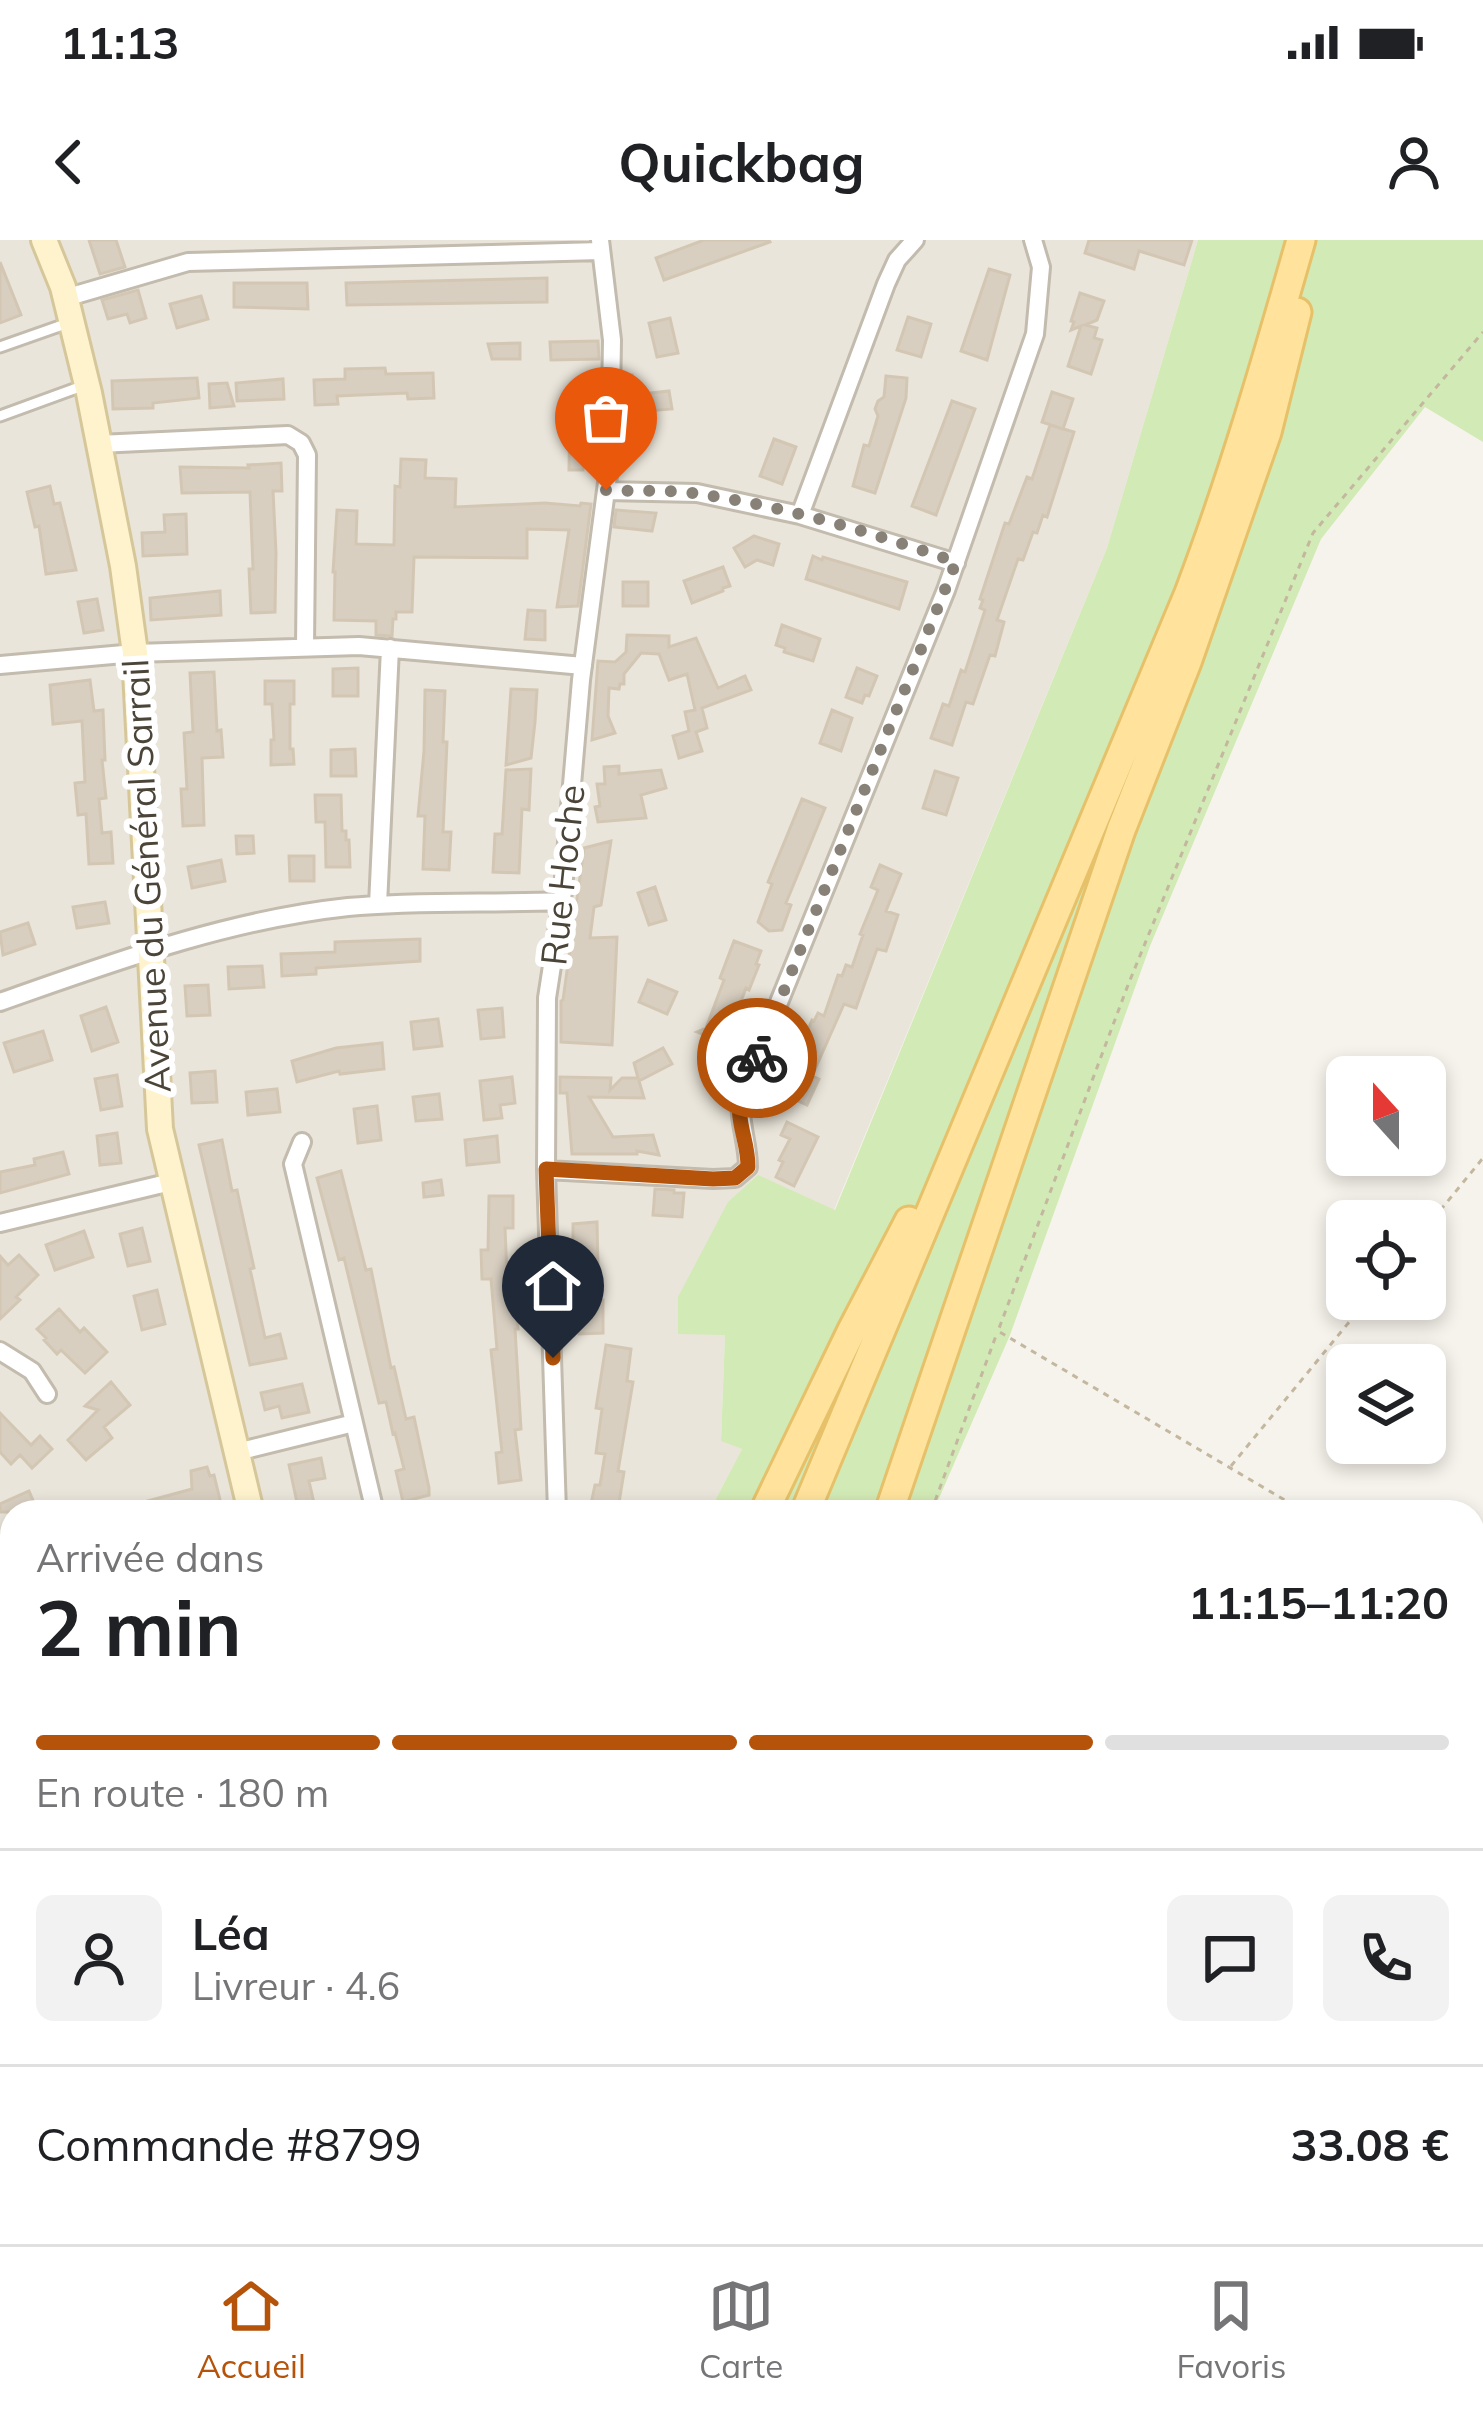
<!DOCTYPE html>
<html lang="fr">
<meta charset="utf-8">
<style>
body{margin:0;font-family:Mulish,sans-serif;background:#f2f2f2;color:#202124;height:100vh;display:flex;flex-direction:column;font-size:45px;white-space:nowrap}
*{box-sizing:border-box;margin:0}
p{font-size:39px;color:#757577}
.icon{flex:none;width:66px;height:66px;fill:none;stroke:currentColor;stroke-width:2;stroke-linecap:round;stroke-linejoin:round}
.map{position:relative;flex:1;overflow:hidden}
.drawer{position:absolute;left:0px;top:1260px;width:1485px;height:744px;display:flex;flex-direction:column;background:#fff;border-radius:36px 36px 0 0;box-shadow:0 6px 18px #0003}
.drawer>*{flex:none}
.needle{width:78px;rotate:339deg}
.buttons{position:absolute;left:1326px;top:816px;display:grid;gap:24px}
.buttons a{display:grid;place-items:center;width:120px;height:120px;border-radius:18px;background:#fff;box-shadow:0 6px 18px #0003;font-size:60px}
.pin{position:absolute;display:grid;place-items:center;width:102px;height:102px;color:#fff;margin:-123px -51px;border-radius:50% 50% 50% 0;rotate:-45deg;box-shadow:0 0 12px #0007}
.pin .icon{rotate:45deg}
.courier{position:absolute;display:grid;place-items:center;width:120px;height:120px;margin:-60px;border:9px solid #b45309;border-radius:50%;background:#fff;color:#222;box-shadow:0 3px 15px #0007}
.summary em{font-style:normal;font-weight:700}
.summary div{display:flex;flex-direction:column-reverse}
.summary{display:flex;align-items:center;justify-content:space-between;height:204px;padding:0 36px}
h1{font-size:78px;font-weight:700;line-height:90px}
.bar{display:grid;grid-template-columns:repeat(4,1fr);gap:18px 12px;align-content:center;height:144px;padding:0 36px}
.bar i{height:15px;border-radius:9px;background:#e0e0e0}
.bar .current{background:#b45309}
.bar p{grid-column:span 4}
.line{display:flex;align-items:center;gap:30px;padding:0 36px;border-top:3px solid #e0e0e0}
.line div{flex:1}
.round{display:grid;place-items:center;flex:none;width:126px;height:126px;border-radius:18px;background:#f2f2f2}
.status{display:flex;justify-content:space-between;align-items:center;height:84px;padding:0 60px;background:#fff;direction:ltr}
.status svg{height:33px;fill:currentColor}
header{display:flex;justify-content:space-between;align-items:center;height:156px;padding:0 36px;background:#fff;font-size:54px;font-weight:700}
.menu{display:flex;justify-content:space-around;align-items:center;height:168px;border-top:3px solid #e0e0e0;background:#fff;font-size:33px;color:#757577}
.menu a{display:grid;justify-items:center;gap:6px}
.menu .current{color:#b45309}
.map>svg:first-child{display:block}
.residential{fill:#eae5da}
.commercial{fill:#f7ead8}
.industrial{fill:#e6e2dd}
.green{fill:#d2eab5}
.building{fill:#d8cfc1;stroke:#d3c7b4;stroke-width:3}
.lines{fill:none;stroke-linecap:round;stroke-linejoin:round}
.lane-casing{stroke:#c2bbae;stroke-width:15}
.street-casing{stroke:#c2bbae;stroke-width:22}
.secondary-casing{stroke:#d6c79b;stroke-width:30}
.primary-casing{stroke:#e6c16a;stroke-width:33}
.path{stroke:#c4b79f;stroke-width:3;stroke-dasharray:6 6;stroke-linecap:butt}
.lane{stroke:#fff;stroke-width:9}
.street{stroke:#fff;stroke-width:16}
.secondary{stroke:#fff3cd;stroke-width:24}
.primary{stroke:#ffe39c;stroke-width:27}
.done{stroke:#878178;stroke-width:12;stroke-dasharray:0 21.6}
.route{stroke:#b45309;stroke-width:15}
.labels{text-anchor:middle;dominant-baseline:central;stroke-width:12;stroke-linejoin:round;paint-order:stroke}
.street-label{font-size:36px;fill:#4b4439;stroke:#fff}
</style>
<div class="status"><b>11:13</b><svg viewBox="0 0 49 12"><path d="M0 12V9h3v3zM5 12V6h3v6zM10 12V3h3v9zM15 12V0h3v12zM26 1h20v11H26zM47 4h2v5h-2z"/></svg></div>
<header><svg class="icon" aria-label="back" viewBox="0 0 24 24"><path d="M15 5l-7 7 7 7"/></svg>Quickbag<svg class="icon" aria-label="person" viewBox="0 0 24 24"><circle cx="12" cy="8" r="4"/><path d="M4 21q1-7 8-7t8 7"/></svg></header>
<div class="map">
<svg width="1483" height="2004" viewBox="0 0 1483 2004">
<rect width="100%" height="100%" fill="#f6f3ec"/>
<!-- residential -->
<path class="residential" d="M0,0H1198L1107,308L834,970L725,1095L721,1200L742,1209L709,1272H12V1777L0,1776Z
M1473,1653H1483V2004H1065L1059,1992H1473Z"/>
<!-- commercial -->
<path class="commercial" d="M0,1844L12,1852V1992H50L47,2004H0Z"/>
<!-- industrial -->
<path class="industrial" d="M562,1992H763L766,2001L758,2004H565Z"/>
<!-- green -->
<path class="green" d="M1198,0H1483V202L1425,167L1321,299L1150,706L1010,1095L933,1272H709L742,1209L721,1201L725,1095L678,1094V1057L728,962L758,935L835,970L1107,308Z
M1473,1357L1483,1361V1653H1473Z
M50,1992H511L486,2004H47Z"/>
<!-- building -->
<path class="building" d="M89,0H116L125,27L100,34Z
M704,0H769L770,2L664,40L656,18Z
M1089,0H1192L1184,25L1139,11L1134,29L1085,13Z
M0,22L21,75L0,83Z
M989,29L1010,35L987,120L961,111Z
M547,38V62L347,65L346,43Z
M234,43H307L308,69L234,67Z
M138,50L146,78L130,83L127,74L108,79L102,60Z
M1080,53L1104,61L1097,80L1085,85L1097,88L1094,98L1102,100L1091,134L1068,126L1081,86L1071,90L1074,82L1071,81Z
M201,56L208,79L177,88L170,64Z
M908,77L931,84L921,117L897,110Z
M670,78L678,113L657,117L649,83Z
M598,101L599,119L551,120L550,102Z
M520,103V119H492L488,104Z
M385,128L386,134L433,133L434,158L408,159L407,153L337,156L338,164L315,165L314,140L345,139V129Z
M624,135H632L633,155L669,151L672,169L634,172L636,208H623Z
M886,136L907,138L906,158L875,253L853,246L864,205L869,206L878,176L875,169L878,161L884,157Z
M197,138L199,158L153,163V168L113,169L112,141Z
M283,139L284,159L237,161L236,143Z
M227,143L234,166L210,168L209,144Z
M1052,152L1073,159L1063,189L1042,182Z
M952,161L975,169L936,275L912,266Z
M570,168H585L583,230H569Z
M1050,185L1074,192L1047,277L1043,275L1037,293L1033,292L1023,320L1018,319L997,380L1004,382L995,416L990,415L973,464L966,462L952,505L931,498L943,464L949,466L961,430L965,432L985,370L980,368L983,360L980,359L1005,283L1009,284L1027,237L1032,239Z
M774,199L796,207L782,244L760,236Z
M401,219L426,220L425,238L456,239L455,267L545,263L580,266L581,263L591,264L578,366L557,367L569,290L527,289V318L414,317L412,372H396V379H393L392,396L376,395V381L334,380L335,332H333L337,270L357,271L356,304L394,305L395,246L400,247Z
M281,223L282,251H273L276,313L275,372L251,373L249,329H253L250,252L182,253L180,227L249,228L248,225Z
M50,246L54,264L60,263L76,330L46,334L39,286L35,287L27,252Z
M616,270L656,273L652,291L614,287Z
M186,274L187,314L143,316L142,293L165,292L164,275Z
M754,296L779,304L773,325L757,320L745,327L734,308Z
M813,316L822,320L823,317L907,342L899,369L806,339Z
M723,327L730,346L723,348V351L692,363L684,341Z
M623,342H648V366H623Z
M220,351L221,375L151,380L150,358Z
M97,359L103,390L84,393L78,362Z
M528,370L545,371V400L525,399Z
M782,385L820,399L813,421L784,412L785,408L776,405Z
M627,395L669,396V407L696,398L718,448L745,436L751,450L702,468L707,488L696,492L702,511L679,518L673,496L689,491L685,472L695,470L687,434L669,440L659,414L641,413L624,434V444H620L619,449L609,448L608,476L615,493L592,500L598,421L615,422L626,412Z
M358,428V456H333V429Z
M857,428L877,436L869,456L865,455L862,463L846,457Z
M214,432L217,491L221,490L223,517L202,518L204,585L183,586L181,549H187L184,493L193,492L190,433Z
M90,440L94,471L103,470L105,520H102L106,558L99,559L102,593L111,592L113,623L89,624L86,574L78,575L75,543L85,542L82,481L53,484L50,445Z
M265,441H294V464H290V509H293L294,524L271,525V500H274L272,464H265Z
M511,449L537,450L535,482L531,518L506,525Z
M425,450L445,451L443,502H447L443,592H451L449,630L423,629L425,576H418L424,511Z
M832,470L852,478L841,511L820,503Z
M355,509L356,536H331V510Z
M619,526V534L661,530L666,548L641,555L646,578L598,582L595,567L600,566L597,544H605L604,527Z
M531,529L529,570L522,569L519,633L493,632L495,594H502L506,530Z
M935,531L958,538L946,575L923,568Z
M315,555H341L342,591H346V600H349L350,627H326L325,582H316Z
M802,559L825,568L786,663L791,665L782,690L769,691L758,682L772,644L768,642Z
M236,596H253L254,613L237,614Z
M611,601L601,665L594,667L590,698L617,697L612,805L561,802V761L563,760L584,608Z
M289,616H314V641H290Z
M221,620L225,641L192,648L188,627Z
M880,625L901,634L886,671L898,675L886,711L877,709L856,768L844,764L812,836L819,839L807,865L785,855L807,806L802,804L812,780L814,781L818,773L824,776L838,735L842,736L846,725L852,727L863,695L860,694L878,650L871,647Z
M655,647L666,680L649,685L638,653Z
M105,662L109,683L77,688L73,667Z
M28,683L35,704L3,715L0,692Z
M420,699V721L316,728V734L282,736L281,714L335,712V702Z
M734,701L761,711L756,724L759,725L749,750L746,748L725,803L697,792L706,788L724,740L720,738Z
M262,726L264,747L229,749L228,727Z
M648,740L677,752L667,774L639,762Z
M208,745L210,775L187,776L185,746Z
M106,767L118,802L92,811L81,776Z
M502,768L504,797L481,799L478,770Z
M438,779L442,806L414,809L411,782Z
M43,791L52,820L14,832L4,803Z
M382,803L384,829L340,834L339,831L297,842L292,821L336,808Z
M663,808L672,824L639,841L644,858L589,857L613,897L653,895L659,915L637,911V914H572L567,853H560V837L611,838L610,850L622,838H638L634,823Z
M215,831L217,862L192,863L190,833Z
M117,835L122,866L101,870L95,839Z
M512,837L515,863L500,865L502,878L484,880L480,841Z
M277,849L280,872L248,875L246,852Z
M439,854L442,879L416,881L413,857Z
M377,866L381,900L358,903L354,869Z
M787,882L818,897L794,946L776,937L783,922L779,920L790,899L781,895Z
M117,893L121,923L100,925L97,896Z
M497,896L499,922L467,925L465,900Z
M222,900L232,951L237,950L243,978L254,1028L250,1029L265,1098L280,1094L286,1118L250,1125L199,905Z
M63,912L69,934L0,953V932L35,925L34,919Z
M341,931L366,1030L371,1029L391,1128L394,1127L406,1179L414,1177L429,1248V1255L403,1262L396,1231L404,1229L395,1193L393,1194L386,1162L379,1163L344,1018L339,1020L317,938Z
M441,940L443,955L424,957L423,943Z
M655,949L674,950V953H684L682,977L653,975Z
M489,956H513V988H505L508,1060L515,1059L518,1089H515L521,1189L515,1190L521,1240L499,1243L496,1213L502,1212L491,1110L497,1109L491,1039H482L481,1010H488Z
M597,982L598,1027L573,1028V984Z
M142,988L150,1021L128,1026L120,994Z
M84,991L93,1017L55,1030L46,1005Z
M19,1015L38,1035L16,1057L20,1060L0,1079V1016L8,1025Z
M157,1050L165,1084L142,1090L134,1056Z
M603,1060V1093L579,1094L578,1061Z
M59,1069L80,1092L84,1088L107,1112L85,1133L61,1110L57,1114L44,1100L46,1098L37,1089Z
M606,1105L631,1109L627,1141L633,1142L618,1231L624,1232L618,1269L591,1264L595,1245H600L605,1214L596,1213L602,1169L596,1168Z
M111,1142L130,1165L104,1187L112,1198L86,1220L68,1200L98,1170L85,1166Z
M302,1144L309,1172L282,1178L279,1166L265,1170L261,1153Z
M0,1173L31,1205L40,1196L52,1209L32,1228L20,1215L11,1224L0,1212Z
M321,1218L325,1238L309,1241L316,1272H299L289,1225Z
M207,1227L210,1236L214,1235L221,1264L193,1272H126L125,1267L192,1249L191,1231Z
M29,1251L38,1272H0V1264Z"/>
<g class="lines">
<!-- lane casing -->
<g class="lane-casing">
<path id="lane" d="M0,107L71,82
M0,176L85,145
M0,1902L12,1887
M32,1992V2004
M563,2004L564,2003"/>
</g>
<!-- street casing -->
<g class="street-casing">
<path id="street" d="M65,58L188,22L601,11
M99,204L288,195L301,203L307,215L305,407
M606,251L697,253L800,275L956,323
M800,275L886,44L897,20L915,0
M0,425L135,413L359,406L583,426
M378,665L390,408
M0,762C114,722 227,680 348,667C419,660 491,664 562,661
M302,902L293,924L375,1272
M546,930L713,939L735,938L748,927C748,902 738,880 741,856L946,350L1035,94L1041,27L1033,0
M0,983L171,942
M0,1111L32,1131L47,1154
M237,1212L354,1183
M557,1272L546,930L547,758L562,661L581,440L610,220L612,100L600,0
M0,1367L12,1365
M0,1632L12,1627
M1473,1798L1483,1801
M1301,2004L1304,1992"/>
</g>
<!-- secondary casing -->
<g class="secondary-casing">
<path id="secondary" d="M44,0L63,47L89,153L123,326L135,413L160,889L251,1272
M0,1812L12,1819
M245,1992L261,2004"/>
</g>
<!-- primary casing -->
<g class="primary-casing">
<path id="primary" d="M764,1272L851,1092L909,981
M805,1272L1189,353C1233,237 1267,119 1301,0
M889,1272L1121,590L1187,422L1267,192L1297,72
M209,1992L216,2004
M303,2004L306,1992
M384,2004L393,1992
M517,2004L523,1992"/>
</g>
<!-- path -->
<path class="path" d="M1425,989L1483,918
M1231,1226L1368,1059
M931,1272L997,1093
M1305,1272L998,1091L1128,745L1313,293L1483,92
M1473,1353L1483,1358"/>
<!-- lane -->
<use href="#lane" class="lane"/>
<!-- street -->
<use href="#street" class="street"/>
<!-- secondary -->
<use href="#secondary" class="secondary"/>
<!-- primary -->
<use href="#primary" class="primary"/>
</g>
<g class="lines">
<!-- done -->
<path class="done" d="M606,250C637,252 670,249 700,254C787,267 874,293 956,322L757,818"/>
<!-- route -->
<path class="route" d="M553,1118L546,929L713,939L735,938L748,927C748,907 742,895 740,877C737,857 749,836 757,818"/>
</g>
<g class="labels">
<!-- street labels -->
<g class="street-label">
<text transform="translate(562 635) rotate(-84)">Rue Hoche</text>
<text transform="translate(146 636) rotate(-93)">Avenue du Général Sarrail</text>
</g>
</g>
</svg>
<div class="buttons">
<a><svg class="needle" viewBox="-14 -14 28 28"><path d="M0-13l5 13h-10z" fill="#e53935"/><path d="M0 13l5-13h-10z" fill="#757577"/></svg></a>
<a><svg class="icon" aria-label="locate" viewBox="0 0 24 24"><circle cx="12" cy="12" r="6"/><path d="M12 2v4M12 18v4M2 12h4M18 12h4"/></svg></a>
<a><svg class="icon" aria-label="layers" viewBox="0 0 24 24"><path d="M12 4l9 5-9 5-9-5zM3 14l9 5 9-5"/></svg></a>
</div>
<div class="pin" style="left:606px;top:250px;background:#ea580c"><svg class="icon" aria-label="bag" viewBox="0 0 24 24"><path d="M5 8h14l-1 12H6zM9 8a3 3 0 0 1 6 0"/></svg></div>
<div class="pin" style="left:553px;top:1118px;background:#1f2937"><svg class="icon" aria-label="home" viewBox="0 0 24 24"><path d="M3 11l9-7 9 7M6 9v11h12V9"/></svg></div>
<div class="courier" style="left:757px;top:818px"><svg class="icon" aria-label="bike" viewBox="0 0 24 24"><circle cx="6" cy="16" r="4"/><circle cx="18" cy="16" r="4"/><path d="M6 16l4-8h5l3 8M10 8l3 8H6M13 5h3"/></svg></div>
<section class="drawer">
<div class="summary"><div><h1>2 min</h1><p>Arrivée dans</p></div><em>11:15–11:20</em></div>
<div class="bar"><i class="current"></i><i class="current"></i><i class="current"></i><i></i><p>En route · 180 m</p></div>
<div class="line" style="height:216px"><a class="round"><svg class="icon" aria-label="person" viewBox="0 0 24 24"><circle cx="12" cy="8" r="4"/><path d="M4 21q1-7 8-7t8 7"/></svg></a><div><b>Léa</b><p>Livreur · 4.6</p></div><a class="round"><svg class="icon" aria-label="chat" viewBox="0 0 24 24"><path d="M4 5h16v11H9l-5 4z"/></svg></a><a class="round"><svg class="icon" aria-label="phone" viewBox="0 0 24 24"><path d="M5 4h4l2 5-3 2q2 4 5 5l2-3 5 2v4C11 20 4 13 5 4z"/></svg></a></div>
<div class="line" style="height:156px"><div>Commande #8799</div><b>33.08 €</b></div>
</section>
</div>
<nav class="menu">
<a class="current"><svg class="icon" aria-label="home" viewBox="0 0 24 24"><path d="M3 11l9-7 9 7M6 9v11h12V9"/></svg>Accueil</a>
<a><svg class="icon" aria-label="map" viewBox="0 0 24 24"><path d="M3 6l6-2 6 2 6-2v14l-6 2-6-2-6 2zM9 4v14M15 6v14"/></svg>Carte</a>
<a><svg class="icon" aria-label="saved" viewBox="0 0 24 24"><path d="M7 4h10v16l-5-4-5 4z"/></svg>Favoris</a>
</nav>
